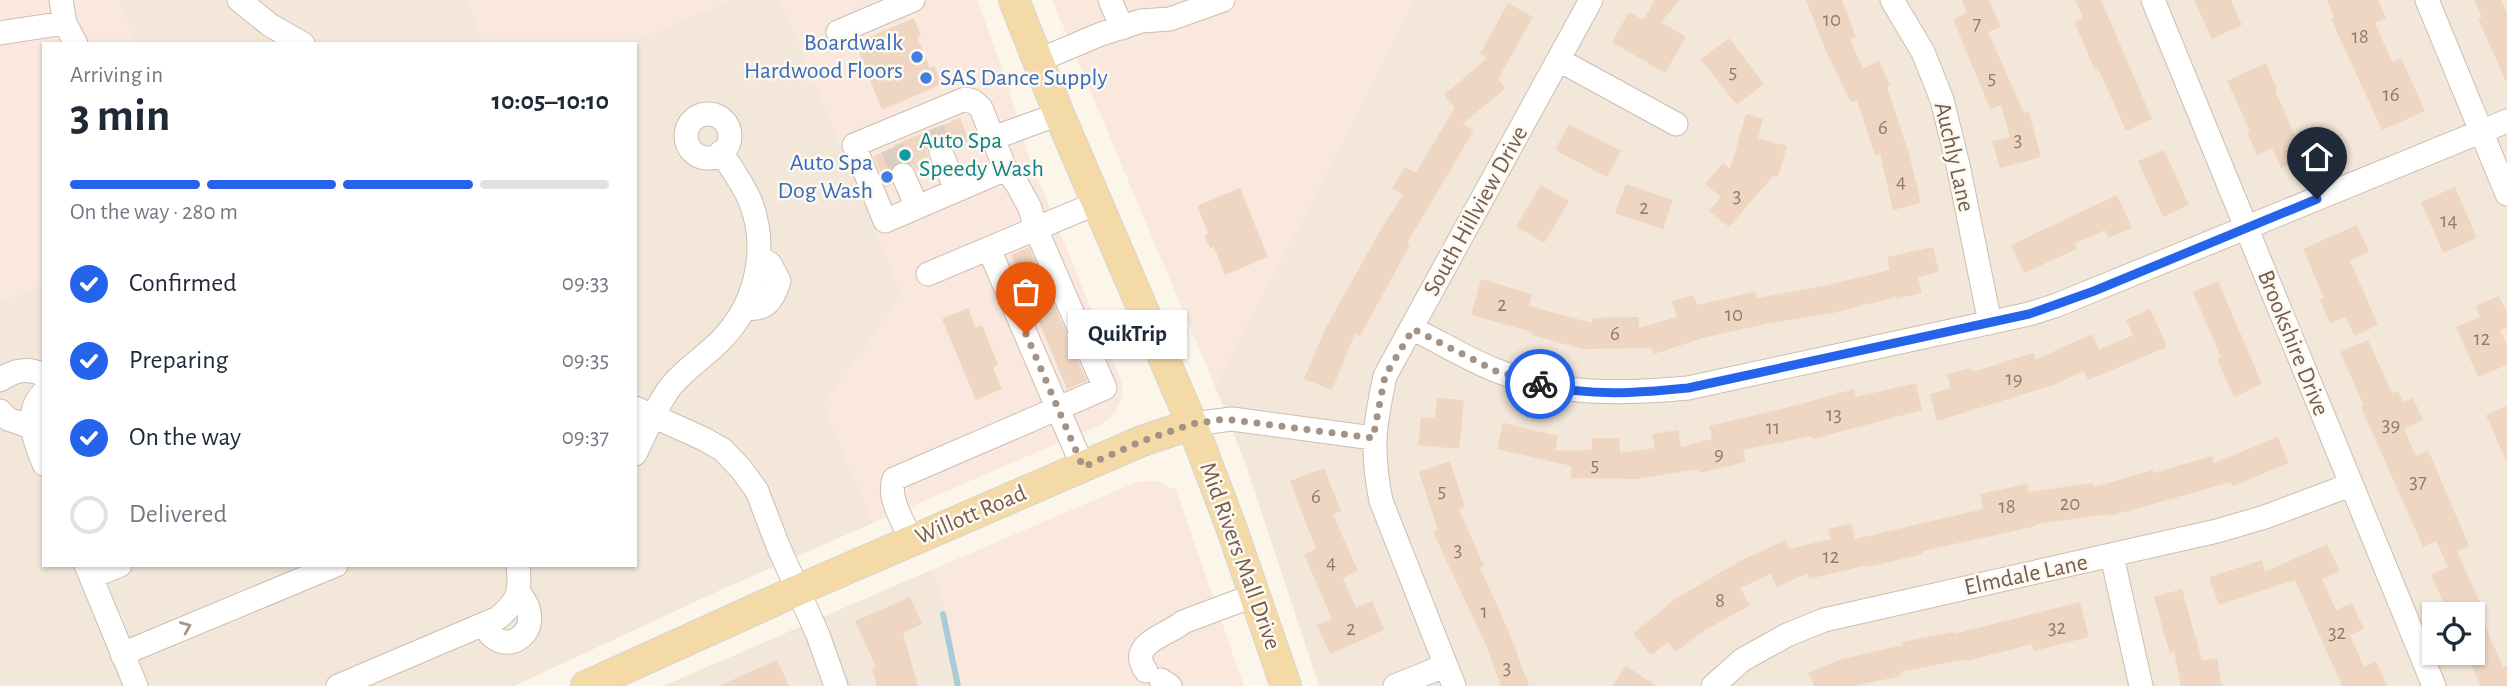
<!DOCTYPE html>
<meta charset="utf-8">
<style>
body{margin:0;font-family:"Alegreya Sans",sans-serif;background:#f2f2f3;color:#1f2937;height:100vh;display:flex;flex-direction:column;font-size:26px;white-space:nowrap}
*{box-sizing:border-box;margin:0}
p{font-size:23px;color:#747a83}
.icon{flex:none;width:38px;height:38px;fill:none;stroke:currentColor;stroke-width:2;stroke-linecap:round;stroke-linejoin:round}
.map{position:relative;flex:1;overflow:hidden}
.details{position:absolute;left:42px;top:42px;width:595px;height:525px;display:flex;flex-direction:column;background:#fff;border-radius:0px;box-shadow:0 2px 5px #0004}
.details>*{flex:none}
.tools{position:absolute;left:2422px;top:602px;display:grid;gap:14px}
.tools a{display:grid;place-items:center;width:63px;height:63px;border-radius:0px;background:#fff;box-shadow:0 2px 5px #0004;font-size:35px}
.pin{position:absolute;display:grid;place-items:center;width:60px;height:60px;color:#fff;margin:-72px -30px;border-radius:50% 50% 50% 0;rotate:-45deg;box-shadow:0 0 7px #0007}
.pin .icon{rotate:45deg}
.courier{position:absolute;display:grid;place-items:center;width:70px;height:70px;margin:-35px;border:5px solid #2563eb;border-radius:50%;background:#fff;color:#222;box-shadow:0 2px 9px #0007}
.bubble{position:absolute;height:49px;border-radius:0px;background:#fff;box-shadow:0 2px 5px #0004;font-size:23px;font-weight:700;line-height:49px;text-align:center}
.summary em{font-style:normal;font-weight:700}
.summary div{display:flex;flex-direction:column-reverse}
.summary{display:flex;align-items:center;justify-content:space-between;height:119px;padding:0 28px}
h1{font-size:46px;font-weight:700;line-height:52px}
.bar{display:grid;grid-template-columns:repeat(4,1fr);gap:10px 7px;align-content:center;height:84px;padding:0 28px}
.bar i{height:9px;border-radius:5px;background:#e0e1e3}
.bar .current{background:#2563eb}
.bar p{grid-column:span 4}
ol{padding:0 28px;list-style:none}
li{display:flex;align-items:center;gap:21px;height:77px}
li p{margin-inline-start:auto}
li .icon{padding:7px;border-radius:50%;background:#2563eb;color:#fff;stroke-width:4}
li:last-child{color:#747a83}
li i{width:38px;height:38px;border:4px solid #e0e1e3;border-radius:50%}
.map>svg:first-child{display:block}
.residential{fill:#f2e7d8;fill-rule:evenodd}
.commercial{fill:#fae8de}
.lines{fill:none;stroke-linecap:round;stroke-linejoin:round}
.stream{stroke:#a6ccd5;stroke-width:6}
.building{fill:#efd6c3}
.minor-tunnel{stroke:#d9cfc3;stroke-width:23;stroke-dasharray:23 11;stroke-linecap:butt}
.minor-casing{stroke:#cdbdb0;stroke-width:25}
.major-casing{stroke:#d8d2ce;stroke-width:32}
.minor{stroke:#fff;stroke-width:23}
.major{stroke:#f4daa7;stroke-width:30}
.oneway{stroke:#a5968d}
.done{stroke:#a39285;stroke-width:7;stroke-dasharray:0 12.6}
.route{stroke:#2563eb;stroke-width:9}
.shop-dot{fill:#3f7fe0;stroke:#fef9f0;stroke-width:2.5}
.culture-dot{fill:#0f9aa8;stroke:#fef9f0;stroke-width:2.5}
.labels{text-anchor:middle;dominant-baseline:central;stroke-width:5;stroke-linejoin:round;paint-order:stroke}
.number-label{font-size:21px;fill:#937b6c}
.shop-label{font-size:24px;fill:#366cbe;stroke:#fef9f0;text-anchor:end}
.culture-label{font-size:24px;fill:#0d838f;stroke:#fef9f0;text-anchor:start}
.street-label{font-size:24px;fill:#745d4f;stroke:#fef9f0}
</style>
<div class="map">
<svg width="2507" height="686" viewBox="0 0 2507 686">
<rect width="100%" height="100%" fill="#fbf5ea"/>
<!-- residential -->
<path class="residential" d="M118,0H468L485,44H135Z
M731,0H781L902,295L824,405L873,523L714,593L514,686H0V302L44,284V565H635V44H625Z
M1414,0H2507V686H1319L1246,465L1215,386L1365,99ZM2434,614H2473V653H2434Z
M934,569L954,643L957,686H663Z"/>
<!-- commercial -->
<path class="commercial" d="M0,0H118L135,44H44V284L0,302Z
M468,0H731L625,44H485Z
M781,0H977L1004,73L1029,157L1122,384V398L1115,413L1102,424L873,523L824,405L902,295Z
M1052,0H1414L1365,99L1215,386Z
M1157,481L1176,490L1244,686H957L954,643L934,569L1137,482Z"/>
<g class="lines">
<!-- stream -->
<path class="stream" d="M943,614L958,686"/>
</g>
<!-- building -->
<path class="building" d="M1655,0H1680L1661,22L1686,37L1665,73L1612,42L1629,12L1643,20Z
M1806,0H1842L1856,37L1850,39L1863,69L1879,61L1890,85L1887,87L1909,154L1921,203L1893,210L1880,153L1875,155L1857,100L1851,103L1825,49Z
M1962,0H1989L2001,27L1988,32L2024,113L2029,112L2041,157L2000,168L1992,141L2010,137L2001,105L1990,109L1953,19L1967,13Z
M2075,0H2101L2152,119L2126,131L2098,68L2095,70L2074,22L2083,18Z
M2194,0H2231L2242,25L2212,39Z
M2327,0H2378L2386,18L2375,23L2392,62L2401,58L2425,111L2382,130L2331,19L2334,18Z
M2474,0H2501L2507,13V84L2478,19L2482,17Z
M1508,3L1533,17L1498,79L1506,88L1462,124L1474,130L1407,243L1410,245L1360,336L1355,333L1332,390L1304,379L1324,331L1381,229L1403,195L1392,188L1405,167L1416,173L1455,107L1444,95L1487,58L1480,54Z
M914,18L921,36L917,37L930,68L934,66L942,84L882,110L855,43Z
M1729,38L1764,84L1737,105L1701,59Z
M2266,63L2277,89L2275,90L2305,158L2281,168L2272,148L2257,155L2247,132L2250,131L2227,81Z
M1746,114L1763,119L1758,138L1787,146L1778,177L1773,176L1729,227L1709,211L1721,197L1705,184L1723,163L1730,169Z
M960,118L969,141L954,147L944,138L935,139L927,149L928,157L916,162L919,169L916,170L912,164L905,161L898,162L892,166L889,174L892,185L886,187L874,156L895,147L894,145Z
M1569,124L1621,151L1607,177L1555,150Z
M2164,150L2189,205L2163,217L2138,161Z
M1626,184L1673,200L1663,229L1615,213Z
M1541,185L1569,201L1544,243L1516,226Z
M2455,187L2477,238L2443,253L2421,202Z
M1240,188L1268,257L1225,275L1214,247L1210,248L1204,235L1208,233L1197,206Z
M2117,195L2132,228L2108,238L2105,230L2074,244L2077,249L2024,273L2011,245Z
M2357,225L2369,252L2350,261L2378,325L2354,336L2346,317L2330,323L2320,300L2324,298L2303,249Z
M1029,247L1087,381L1067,389L1011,255Z
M1933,247L1939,272L1918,277L1922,293L1896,299V297L1833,313L1770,323L1706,337L1654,354L1652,348L1583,349L1531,335L1532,332L1471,315L1481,279L1532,294L1529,306L1592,323V318L1639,317V328L1677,317L1672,301L1694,295L1697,305L1755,292L1757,298L1828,285L1890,270L1887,257Z
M2218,281L2262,384L2234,397L2217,359L2221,357L2193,292Z
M2499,296L2507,313V327L2500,330L2507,346V365L2478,377L2456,327L2480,317L2475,306Z
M968,308L976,328L982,325L998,365L993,368L1002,389L976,400L942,319Z
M2150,309L2167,347L2088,380L2084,371L2053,385L1937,421L1930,394L1951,388L1947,374L1972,368L1973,372L2033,353L2035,360L2092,334L2099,350L2133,335L2126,320Z
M2368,340L2392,393L2398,391L2404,402L2413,398L2423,420L2404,429L2416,456L2428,450L2469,546L2457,551L2481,605L2477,607L2503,667L2507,665V686H2481L2466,653H2473V614H2449L2431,575L2448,567L2436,541L2423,547L2361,407L2364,406L2340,352Z
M1916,383L1922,410L1813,439L1812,436L1743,450L1746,462L1699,473V469L1636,479L1571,478V466L1497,449L1503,423L1558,436L1555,451L1592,450V438H1619L1620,453L1655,448L1652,434L1678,430L1681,447L1712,439L1709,426L1798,405L1854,389L1856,397Z
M1437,398L1464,400L1459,449L1418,445L1421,417L1435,419Z
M2507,406V463L2486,415Z
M2278,437L2289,463L2233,486L2231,482L2110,516V514L2036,524V526L1922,551L1923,554L1868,567L1867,565L1809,579L1808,573L1776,587L1771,574L1740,588L1750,605L1697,635L1676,652L1668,642L1651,655L1633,634L1675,599L1742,560L1786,540L1789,549L1831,539L1828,529L1851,524L1855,539L1983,509L1980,494L2027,484L2029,492L2093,483L2094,487L2153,470V473L2212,456L2214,463Z
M1450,461L1465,507L1459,510L1484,566L1480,568L1509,632L1529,686H1501L1485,643L1433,532L1438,530L1419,472Z
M1324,468L1341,511L1333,515L1358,571L1343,578L1356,608L1372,601L1384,630L1330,654L1317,625L1332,619L1304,554L1316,549L1290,481Z
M2327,544L2340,571L2322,579L2336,610L2352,603L2364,629L2350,635L2364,667L2376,661L2387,686H2342L2295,580L2219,605L2209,577L2262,560L2265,572Z
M2182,589L2202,661L2217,658L2222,686H2181L2174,652L2170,654L2154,597Z
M910,597L922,624L903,633L918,686H877L872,668L876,667L855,621Z
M2080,602L2089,637L2034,651L2032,644L1967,661V659L1900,672L1901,676L1854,686H1814L1808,673L1842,659L1903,645L1902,642L1953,632L1954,634Z
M777,660L789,686H719Z
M1626,666L1657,686H1612Z"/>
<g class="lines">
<!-- minor-tunnel -->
<path class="minor-tunnel" d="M932,129L941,152
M892,148L903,175"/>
<!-- minor casing -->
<g class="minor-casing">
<path id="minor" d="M61,0L65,23
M239,0L270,25L303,44
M1110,0L1122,28
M1892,0L1923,52L1942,100L1958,165L1990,323
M2153,0L2434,686
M2427,0L2507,194
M838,32L913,0
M0,33L65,23L76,44
M1559,60L1676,124
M1037,61L1101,34L1141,21L1170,19L1223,0
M686 136a22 22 0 1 1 44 0a22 22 0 1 1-44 0Z
M993,138L1059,114
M941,152L956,190
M903,175L917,207
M989,249L1083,467
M928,274L1097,203
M745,308C766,311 773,300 779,281L770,264L759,257
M1413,329C1440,342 1467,359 1495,370C1558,396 1622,394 1688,388L2029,314L2057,305L2507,121
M0,380C14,370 28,367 44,375
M44,392C23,413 34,440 44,464
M635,408L704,439L723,450L741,469L757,491L778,546L818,635L836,686
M0,411L8,419L31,427
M1192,424L1232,419L1373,438
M635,454C646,433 658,401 673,384C688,366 709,354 724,337C757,301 768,249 751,203C744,185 731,168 721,152
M912,541C904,523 887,498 894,479L1105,388L1036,229L1030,208L1017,184L1004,166L981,108L973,101L965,99L854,145L885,221L1006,169
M2112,556L2141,686
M86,565L136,686
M91,577L120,565
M484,625C503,664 552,629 518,592
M122,654L336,565
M1146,671C1126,643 1169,635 1183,622L1255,595
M1161,680L1170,686
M338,686L498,618C519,600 521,592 518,565
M1395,686L1444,666
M1454,686L1381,501C1371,450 1374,427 1385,376L1591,0
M1713,686L1742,660L1787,635L1824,620L2217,531L2265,517L2350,485"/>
</g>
<!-- major casing -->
<g class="major-casing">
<path id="major" d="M1014,0L1059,114L1192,424L1230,524L1286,686
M586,686L798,590L1142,441L1192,424"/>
</g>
<!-- minor -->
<use href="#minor" class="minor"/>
<!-- major -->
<use href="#major" class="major"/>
</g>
<!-- one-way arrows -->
<defs><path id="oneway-chevron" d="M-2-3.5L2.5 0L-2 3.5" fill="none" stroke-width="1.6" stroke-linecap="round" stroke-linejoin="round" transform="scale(1.75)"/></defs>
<use class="oneway" href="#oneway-chevron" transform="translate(186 627) rotate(-22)"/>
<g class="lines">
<!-- done -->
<path class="done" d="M1026,334L1083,467L1142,441L1192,424L1225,419L1373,438L1385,376L1413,329L1496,371L1540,384"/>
<!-- route -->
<path class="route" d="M1540,384C1589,397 1638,393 1688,388L2029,314L2094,291L2317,199"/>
</g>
<!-- markers -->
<g class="shop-dot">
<circle cx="917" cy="57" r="7"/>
<circle cx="926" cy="78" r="7"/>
<circle cx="887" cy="177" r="7"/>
</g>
<circle class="culture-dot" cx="905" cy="155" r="7"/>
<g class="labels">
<!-- number labels -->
<g class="number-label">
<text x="1832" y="19">10</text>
<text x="1977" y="23">7</text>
<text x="2360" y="36">18</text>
<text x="1733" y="71">5</text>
<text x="1992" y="77">5</text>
<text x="2391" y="94">16</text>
<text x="1883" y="127">6</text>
<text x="2018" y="139">3</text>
<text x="1901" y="181">4</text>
<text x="1737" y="195">3</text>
<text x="1644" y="207">2</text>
<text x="2449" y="220">14</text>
<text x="1502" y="304">2</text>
<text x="1734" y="314">10</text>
<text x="1615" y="333">6</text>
<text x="2482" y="338">12</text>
<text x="2014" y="378">19</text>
<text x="1834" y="414">13</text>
<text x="2391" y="424">39</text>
<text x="1773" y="427">11</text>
<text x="1719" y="453">9</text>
<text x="1595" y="464">5</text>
<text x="2418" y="481">37</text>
<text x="1442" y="490">5</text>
<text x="1316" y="496">6</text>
<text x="2070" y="503">20</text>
<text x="2007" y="506">18</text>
<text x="1458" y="549">3</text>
<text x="1831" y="556">12</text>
<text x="1331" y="562">4</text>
<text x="1720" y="600">8</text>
<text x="1484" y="611">1</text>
<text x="2057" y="627">32</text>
<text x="1351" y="628">2</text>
<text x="2337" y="632">32</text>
<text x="1507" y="667">3</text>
</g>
<!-- shop labels -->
<g class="shop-label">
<text x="903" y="43">Boardwalk<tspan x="903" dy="28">Hardwood Floors</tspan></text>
<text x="940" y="78" text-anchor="start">SAS Dance Supply</text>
<text x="873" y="163">Auto Spa<tspan x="873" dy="28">Dog Wash</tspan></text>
</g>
<!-- culture labels -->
<g class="culture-label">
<text x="919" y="141">Auto Spa<tspan x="919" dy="28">Speedy Wash</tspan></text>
</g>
<!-- street labels -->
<g class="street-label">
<text transform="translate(1954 157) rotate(77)">Auchly Lane</text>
<text transform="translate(1476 211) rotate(-61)">South Hillview Drive</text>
<text transform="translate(2293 343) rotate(68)">Brookshire Drive</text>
<text transform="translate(971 515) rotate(-23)">Willott Road</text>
<text transform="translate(1240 556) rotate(70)">Mid Rivers Mall Drive</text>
<text transform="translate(2026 575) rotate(-12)">Elmdale Lane</text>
</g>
</g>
</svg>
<div class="tools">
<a><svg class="icon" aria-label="locate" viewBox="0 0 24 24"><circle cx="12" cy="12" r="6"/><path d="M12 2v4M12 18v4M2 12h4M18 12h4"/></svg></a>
</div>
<div class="pin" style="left:1026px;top:334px;background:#ea580c"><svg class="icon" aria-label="bag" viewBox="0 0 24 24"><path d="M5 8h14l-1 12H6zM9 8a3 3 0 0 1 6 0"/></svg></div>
<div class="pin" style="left:2317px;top:199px;background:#1f2937"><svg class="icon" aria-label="home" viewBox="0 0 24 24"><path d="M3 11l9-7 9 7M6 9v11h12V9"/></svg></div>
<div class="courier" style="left:1540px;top:384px"><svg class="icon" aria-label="bike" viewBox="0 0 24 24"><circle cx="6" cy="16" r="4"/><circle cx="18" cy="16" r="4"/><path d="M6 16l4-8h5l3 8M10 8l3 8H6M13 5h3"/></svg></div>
<div class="bubble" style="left:1068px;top:310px;width:119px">QuikTrip</div>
<section class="details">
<div class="summary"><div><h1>3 min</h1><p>Arriving in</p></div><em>10:05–10:10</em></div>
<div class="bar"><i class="current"></i><i class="current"></i><i class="current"></i><i></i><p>On the way · 280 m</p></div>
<ol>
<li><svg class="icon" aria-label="check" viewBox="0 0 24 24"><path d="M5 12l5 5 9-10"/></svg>Confirmed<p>09:33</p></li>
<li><svg class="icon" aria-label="check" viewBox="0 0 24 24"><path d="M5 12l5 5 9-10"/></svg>Preparing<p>09:35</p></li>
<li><svg class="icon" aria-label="check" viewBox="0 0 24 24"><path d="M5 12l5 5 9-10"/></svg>On the way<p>09:37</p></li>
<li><i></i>Delivered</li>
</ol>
</section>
</div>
